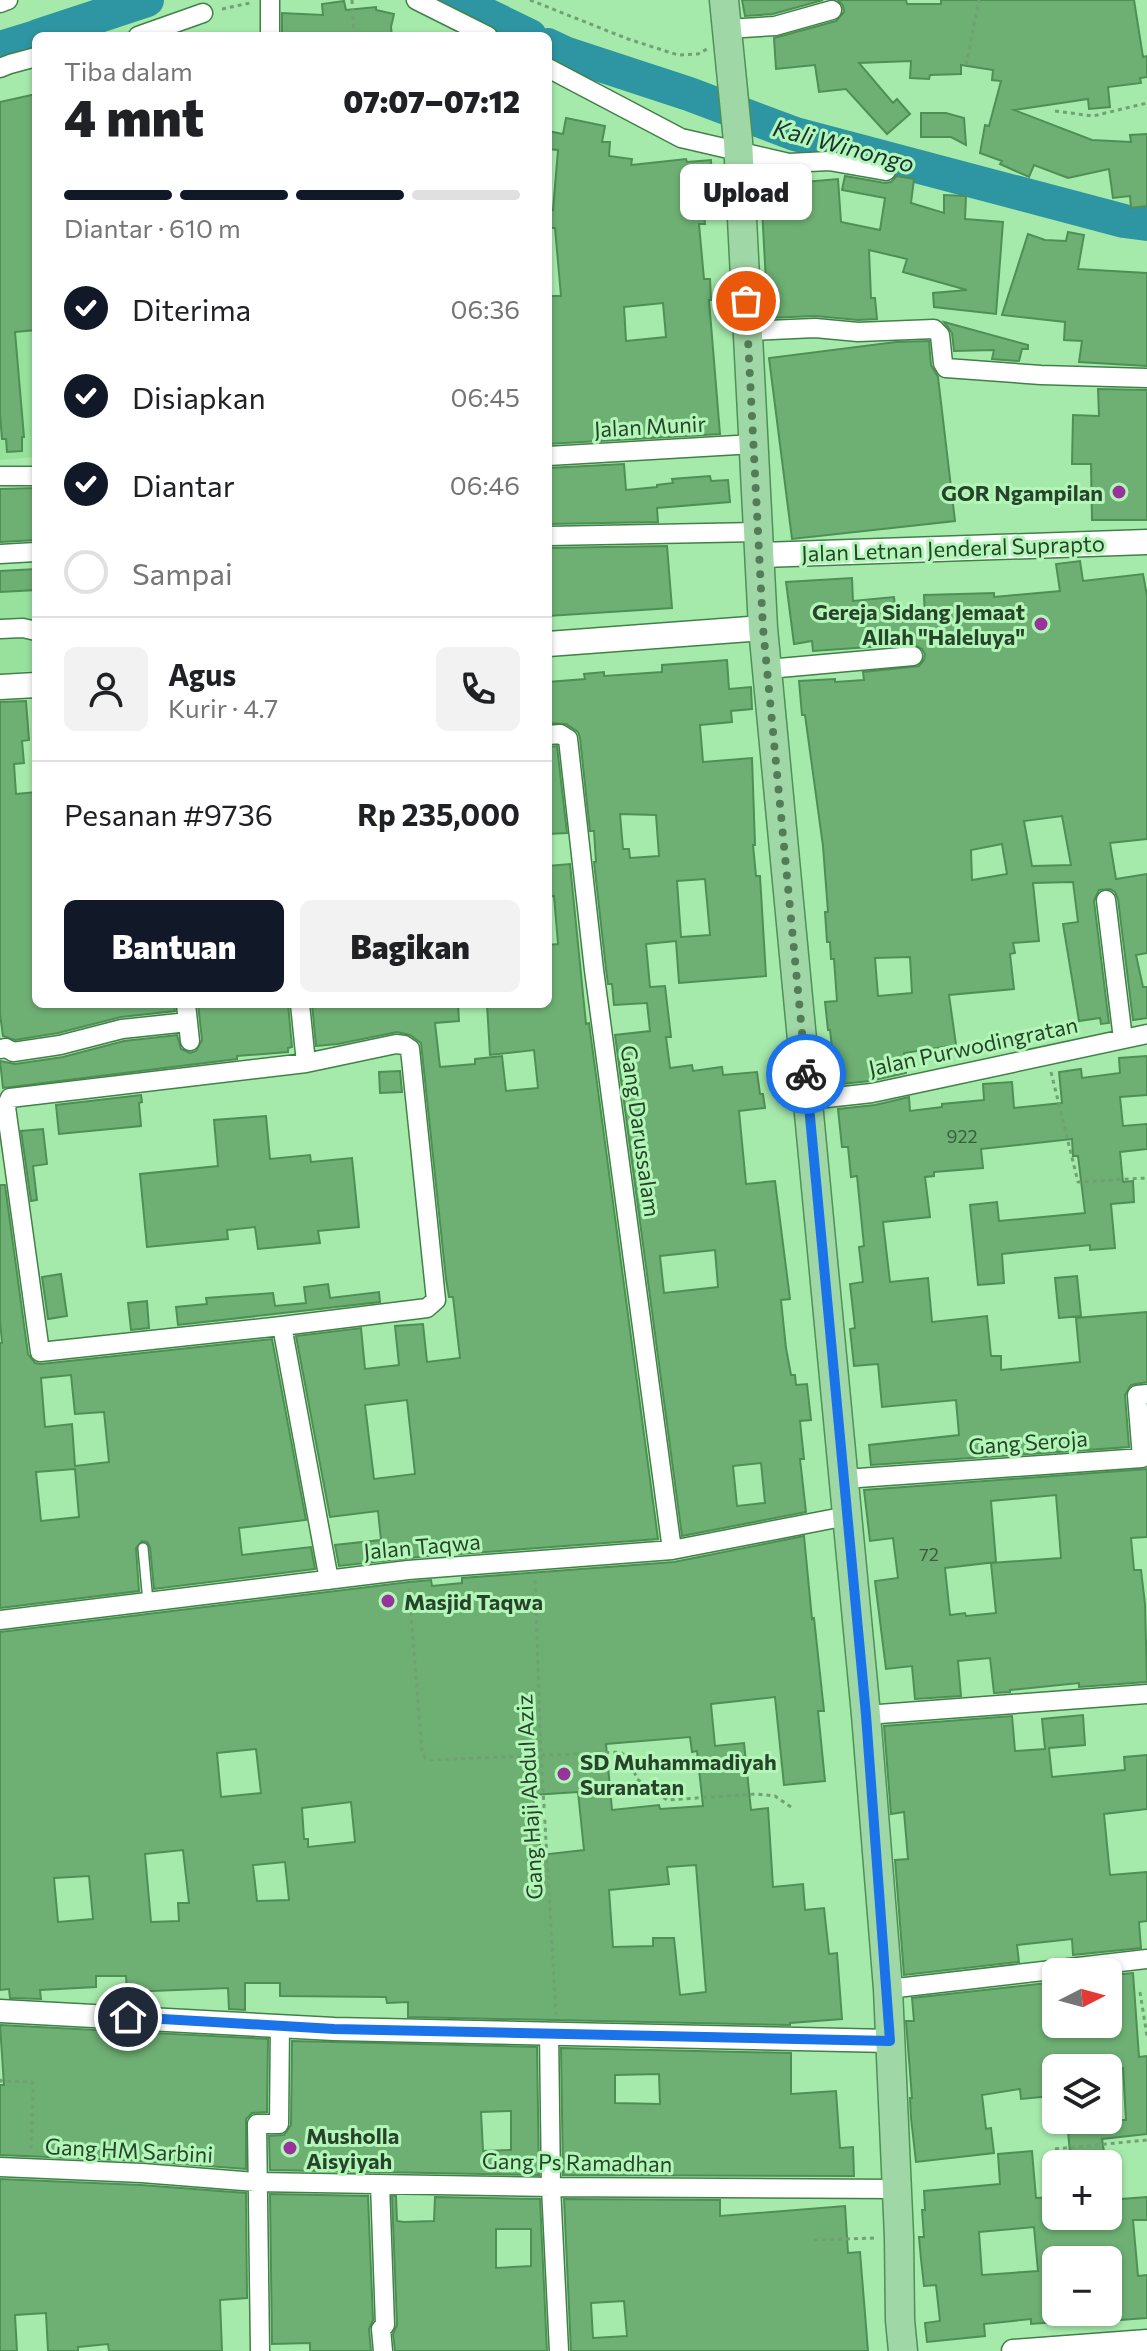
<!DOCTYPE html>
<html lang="id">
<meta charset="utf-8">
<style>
body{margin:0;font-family:Commissioner,sans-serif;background:#f2f2f2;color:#202124;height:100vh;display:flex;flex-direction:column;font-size:30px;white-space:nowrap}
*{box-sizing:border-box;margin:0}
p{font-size:26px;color:#757577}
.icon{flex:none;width:44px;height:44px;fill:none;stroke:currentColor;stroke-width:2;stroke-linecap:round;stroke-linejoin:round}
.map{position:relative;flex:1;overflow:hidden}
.details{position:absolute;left:32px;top:32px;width:520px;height:976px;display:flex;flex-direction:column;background:#fff;border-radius:12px;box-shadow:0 2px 6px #0004}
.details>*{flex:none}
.needle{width:52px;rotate:84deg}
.fabs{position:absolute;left:1042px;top:1958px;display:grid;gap:16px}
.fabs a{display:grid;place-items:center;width:80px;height:80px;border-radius:12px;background:#fff;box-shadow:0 2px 6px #0004;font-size:40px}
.pin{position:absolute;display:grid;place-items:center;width:68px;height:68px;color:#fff;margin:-34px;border:4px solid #fff;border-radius:50%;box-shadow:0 2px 8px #0007}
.courier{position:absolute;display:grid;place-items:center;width:80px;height:80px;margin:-40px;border:6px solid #1a73e8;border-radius:50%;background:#fff;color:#222;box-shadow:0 2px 10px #0007}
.bubble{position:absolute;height:56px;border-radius:12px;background:#fff;box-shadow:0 2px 6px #0004;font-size:26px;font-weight:800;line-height:56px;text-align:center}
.headline em{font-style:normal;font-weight:800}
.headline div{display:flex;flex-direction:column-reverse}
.headline{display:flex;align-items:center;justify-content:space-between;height:136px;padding:0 32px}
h1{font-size:52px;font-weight:800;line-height:60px}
.bar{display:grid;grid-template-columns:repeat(4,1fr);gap:12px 8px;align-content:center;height:96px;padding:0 32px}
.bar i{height:10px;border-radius:6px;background:#e0e0e0}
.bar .selected{background:#111827}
.bar p{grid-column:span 4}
.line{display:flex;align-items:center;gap:20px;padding:0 32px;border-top:2px solid #e0e0e0}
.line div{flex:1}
.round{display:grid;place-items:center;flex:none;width:84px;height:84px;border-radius:12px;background:#f2f2f2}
ol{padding:0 32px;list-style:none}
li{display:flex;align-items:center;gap:24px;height:88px}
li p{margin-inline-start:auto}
li .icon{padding:8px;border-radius:50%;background:#111827;color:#fff;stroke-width:4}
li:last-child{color:#757577}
li i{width:44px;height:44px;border:4px solid #e0e0e0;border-radius:50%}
.cta{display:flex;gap:16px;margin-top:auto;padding:16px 32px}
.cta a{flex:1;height:92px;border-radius:12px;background:#111827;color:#fff;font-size:32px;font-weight:800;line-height:92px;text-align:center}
.cta a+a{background:#f2f2f2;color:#202124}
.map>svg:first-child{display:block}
.built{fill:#97e19d}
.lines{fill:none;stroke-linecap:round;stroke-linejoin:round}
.river{stroke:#2e96a2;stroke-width:34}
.building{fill:#6eb074;stroke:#4e8f55;stroke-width:2;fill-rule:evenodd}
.service-casing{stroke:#418148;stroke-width:12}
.minor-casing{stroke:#418148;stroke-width:21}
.tertiary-casing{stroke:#418148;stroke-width:25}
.secondary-casing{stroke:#418148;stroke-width:27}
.primary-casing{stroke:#4c9254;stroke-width:31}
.path{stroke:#6fa273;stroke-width:3;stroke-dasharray:4 4;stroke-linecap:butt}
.service{stroke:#fff;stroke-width:9}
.minor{stroke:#fff;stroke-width:18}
.tertiary{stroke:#fff;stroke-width:22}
.secondary{stroke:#fff;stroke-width:24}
.primary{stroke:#a0d7a6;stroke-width:28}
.done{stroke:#537d57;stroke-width:8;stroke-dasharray:0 14.4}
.route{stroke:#1a73e8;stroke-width:10}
.poi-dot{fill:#97349b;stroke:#b3f7b8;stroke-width:3}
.labels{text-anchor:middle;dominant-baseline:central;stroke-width:6;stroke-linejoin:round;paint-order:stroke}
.number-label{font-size:18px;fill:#395e3c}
.street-label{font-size:22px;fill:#27432a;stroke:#b3f7b8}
.poi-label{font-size:22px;font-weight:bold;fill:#27432a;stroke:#b3f7b8;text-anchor:start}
.water-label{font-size:24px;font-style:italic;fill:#1b3235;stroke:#b3f7b8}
</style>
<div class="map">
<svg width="1147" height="2351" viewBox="0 0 1147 2351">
<rect width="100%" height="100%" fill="#a6eaab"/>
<!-- built -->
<path class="built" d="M36,216V457L0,460V220Z
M36,589V670L0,674V592Z"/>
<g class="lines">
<!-- river -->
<path class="river" d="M456,0L530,36
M38,36L147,0
M548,45L567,54L689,94L795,134L1124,221L1147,224
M0,48L36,37"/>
</g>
<!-- building -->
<path class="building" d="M742,0H823L773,14L745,16Z
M838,0H906L907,4H941V0H1134L1143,57L1147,56V77L1140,78L1141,83L1108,87L1110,107L1089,109L1088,99L1014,110L1092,140L1131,142L1130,135L1147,134V206L1131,208L1130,196L1113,198L1109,169L1068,178L1034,165L1029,177L1000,164L1002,161L980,153L985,125L989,126L1001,81L992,80L993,70L961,65V74L930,75L929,79L910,78L911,61L859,63L893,103L897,99L910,114L887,134L846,89L819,92L815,65L776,69L774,38L836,21L844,12L843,6Z
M344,1L346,10L376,7V10L394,14L391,27L392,36H282V13L323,15L322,4Z
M36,94V330L15,332L24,437H22V451L7,452L6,439H2L0,414V102Z
M921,113H946L964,118L966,145L951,137H921Z
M566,118L605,126L602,142H610L609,156L632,159L631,165L686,159L687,162L711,160L713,206H703L705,224H699L704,279H710L711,300H709L720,434L548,444V296H561L555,228H548V210H553L558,150L548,149V131L563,134ZM663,303L666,337L626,341L624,307Z
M775,172L789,175L803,174L804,182L838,179L841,222L880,230L885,198L842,190L845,176L885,183L891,182L897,176L914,179L911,203L944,213V195L966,196L965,219L1003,222L996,314L934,307L933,293L967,290L903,272L907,259L869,250L871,298H875L877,319L858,320L815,316L768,318L760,173Z
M1068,232L1084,235L1078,269L1147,273V366L1079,362L1082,341L1064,340L1065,322L1002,315L1028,234L1045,240L1066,241Z
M944,322L1028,345V349H1022L1019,361L992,359L994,350L954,351L952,333Z
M929,341L931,365L938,377L955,521L792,539L769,358L896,342Z
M1098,389L1147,390V520H1092L1091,464H1072L1073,415L1099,416Z
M624,464L626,490L657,487V485L673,483L672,479L710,476L711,481L728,480L730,502L657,508L658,522L548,524V468Z
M36,488V540L0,542V489Z
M667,546L672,608L548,616V548Z
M1080,561L1083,581L1143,574L1147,596V839L1110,843L1116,879L1147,874V953L1136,955L1143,987H1147V1018L1133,1020L1118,899L1115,892L1110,889L1099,890L1094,901L1109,1023L1101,1024L1100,1018L1079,1021L1063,924L1078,922L1073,882L1033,883L1039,941L1013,943L1015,953L1010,954L1014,989L949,995L956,1045L904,1053L906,1073L870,1081L842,1084L839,1055L833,1056L830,1030H828L825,1002L837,1001L834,959H831L830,942H827L825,912H828L823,846L805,715H802L799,681L835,679V682L864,680L863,672L919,666L924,660L925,654L922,649L913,644L813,651L812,641L794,644L786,582L852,578L853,601L894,597L897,622L925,619L924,595L994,593V597L1060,591L1056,564ZM1062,816L1071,865L1032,866L1024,821ZM1002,844L1007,874L972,880L971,850ZM910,957L912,993L878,996L875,958Z
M36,569V590L0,592V571Z
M727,660L729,689L751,687L752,709L731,711L732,722L700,725L703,762L752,758L755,845H753L756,876H760L766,976L679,983L676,941L646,944L650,987L665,986L671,1037H666L670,1068L692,1065L693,1071L722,1067L723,1075L757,1072L760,1094H763L765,1108L739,1111L746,1184L775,1181L790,1299L781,1300L786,1348L791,1375H795L796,1385L807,1384L811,1420L800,1421L804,1459H800L806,1512L682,1536L615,1035L650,1031L647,1003L614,1005L612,984H608L606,969L594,862H596L594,831H590L580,738L578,732L566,724L548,723V682L585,679L584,674L604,672V676L662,672V665ZM620,814L656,815L659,856L630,858L629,849H623ZM705,879L710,935L681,937L677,881ZM715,1250L718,1287L664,1293L660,1256ZM761,1463L765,1503L737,1506L733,1466Z
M26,701L29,740L22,741L24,763L14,764L16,794L36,792V1004H174L175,1011L121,1017L58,1033L15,1040L3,1036L0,1014V702Z
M557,746L567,833L548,834V747Z
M570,864L586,1024L589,1023L658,1539L459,1554L458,1548L428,1551L429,1556L339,1566L335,1545L381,1540L378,1511L330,1517L296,1336L361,1328L365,1369L399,1365L395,1326L423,1324L427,1362L460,1358L453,1297H449L446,1279L421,1043L410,1035L397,1032L338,1044L316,1046L312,1004H458L459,1021L435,1023L440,1067L475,1064V1059L502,1056L506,1091L538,1088L534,1050L490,1055L487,1004H508L509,1007L548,1004V945L558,944L554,896L548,897V866ZM407,1400L415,1474L374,1479L365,1405Z
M198,1004H288L292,1047L288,1048V1052L237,1056V1059L3,1088L0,1061L15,1064L63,1057L124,1041L177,1035L181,1049L190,1053L196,1051L202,1040Z
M1147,1056V1095L1120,1097L1123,1126L1147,1124V1149L1120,1152L1123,1182L1133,1181L1134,1202L1111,1204L1115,1248L1090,1250V1245L1002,1254L1004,1283L978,1285L970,1205L997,1202L999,1221L1085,1213L1078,1156H1073L1072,1139L981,1149L983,1168L934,1172V1176L925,1177L930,1217L883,1222L890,1282L928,1278L932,1322L987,1316L991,1356H1001V1370L1080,1362L1076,1318L1147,1312V1382L1131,1385L1125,1395L1129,1447L871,1465L869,1445L959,1435L956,1400L882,1407L878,1364L854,1366L850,1329L855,1328L850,1284L863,1282L859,1247L864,1246L857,1176L851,1177L848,1147H842L838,1109L875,1105L909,1097L910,1111L942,1107V1104L984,1100L983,1084L1012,1082L1014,1108L1062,1103L1059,1072L1081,1069L1082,1078L1120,1073L1119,1058Z
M400,1071L402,1092L380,1093L379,1072Z
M141,1095L142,1102L139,1103L141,1126L59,1134L56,1105Z
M266,1116L270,1159L310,1155L311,1162L352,1158L359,1227L318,1231L320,1243L258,1249L255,1227L227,1230L228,1239L147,1247L140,1174L218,1166L214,1120Z
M43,1129L47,1164L33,1166L37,1200L31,1201L21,1131Z
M0,1185H5L28,1354L35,1363L41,1364L272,1339L306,1520L239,1528L242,1555L311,1547L315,1569L154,1589L150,1547L147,1542L142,1541L136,1548L139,1591L0,1608V1343H2L0,1320ZM71,1375L75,1414L104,1412L109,1462L75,1466L72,1424L45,1427L41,1378ZM75,1469L79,1517L41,1521L36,1472Z
M61,1274L67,1316L48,1319L42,1277Z
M1077,1276L1081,1316L1059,1318L1055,1278Z
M328,1284L330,1298L379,1292L380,1302L178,1325L176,1307L207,1304L206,1298L273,1293L275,1306L306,1303L304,1287Z
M147,1301L149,1328L131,1330L128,1303Z
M1147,1469V1537L1131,1538L1134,1570H1141L1145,1604L1147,1682L1079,1687V1683L1010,1690V1692L994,1693L990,1658L958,1661L961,1696L915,1699L912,1666L886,1669L875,1581L898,1578L893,1538L870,1541L864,1490ZM1056,1495L1061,1558L991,1563L996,1613L966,1616L965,1613L950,1615L945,1568L996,1562L991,1501Z
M804,1536L812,1619L814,1618L824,1711H818L825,1781L784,1785L775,1697L711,1704L715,1746L744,1743L751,1810L768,1808L773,1887L803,1884L805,1910L824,1908L829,1954L837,1953L842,2019L790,2023V2025L408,2017V2002L387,2003L386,1997L280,1996V1983H245V2010L229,2009L228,1988L127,1992L126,1976H96V1987L40,1990L41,1999L10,1998L9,1989L0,1990V1632L409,1582L431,1580L432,1586L462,1583V1578L674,1562ZM690,1737L692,1752L697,1751L703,1806L660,1809L659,1805L612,1810L606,1744ZM256,1749L261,1793L221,1797L217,1753ZM578,1792L584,1850L541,1855L539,1830H536L533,1795ZM351,1802L355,1842L308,1847V1839H304L302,1808ZM183,1850L189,1903H178L179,1921L151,1922L145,1854ZM285,1862L289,1900L257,1901L253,1865ZM696,1865L706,1992L680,1995L674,1938H653V1946L613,1947L609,1890L669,1884L667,1867ZM89,1876L93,1919L58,1922L54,1878Z
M1083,1715L1085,1745L1049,1748L1052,1777L1125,1770L1124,1757L1147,1755V1809L1104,1814L1110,1875L1147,1872V1921L1139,1922L1141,1948L1073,1955L1072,1939L1017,1945L1019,1962L904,1975L895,1860L908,1859L904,1812L891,1814L884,1726L1012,1716L1015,1751L1045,1749L1042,1719Z
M1133,1973L1139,2057L1147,2056V2134L1102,2139L1106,2164H1071L1067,2120H1126L1123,2068H1056V2072L1050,2073L1052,2096L1021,2099L1020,2089L982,2095L986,2129L991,2128L994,2153L916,2162L911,2118L910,2098H912L906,2021H914L912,1998L1056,1982V2024H1108V1994H1114L1112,1975Z
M0,2025L268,2039L267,2112L252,2113L246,2119V2169L143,2161L0,2155V2085H4Z
M292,2041L537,2047L539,2175L270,2170L269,2136L284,2135L291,2125ZM511,2111V2150L483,2151L481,2112Z
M561,2048L791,2053V2094L836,2091L840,2148L853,2147L854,2176L563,2175ZM659,2074L660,2104L615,2103V2075Z
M1032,2151L1036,2198L1055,2197L1056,2216H1108V2200L1147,2197V2220H1133L1138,2276L1147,2275V2318L1108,2321V2260H1056V2322L1031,2324V2319L984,2324L985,2336L927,2342L925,2323L940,2321L936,2285L924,2286L921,2259L919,2237H924L922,2210H925L924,2191L1000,2184L998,2154ZM1034,2227L1038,2271L982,2275L979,2232Z
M0,2179L141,2185L246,2193L247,2298L220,2300L222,2351H109L108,2344L78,2347V2351H48L46,2313L15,2315L17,2351H0Z
M270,2194L368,2196L373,2320L369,2329L371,2351H310V2343L272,2344Z
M392,2196H396L397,2221L404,2222L434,2221L435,2197L540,2199L547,2351H395L393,2334L397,2325ZM496,2229H531V2266L496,2268Z
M564,2199L720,2200V2216L845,2206L848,2253L860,2252L868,2351H571ZM624,2301L627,2336L593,2338L591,2303Z"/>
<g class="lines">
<!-- service casing -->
<g class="service-casing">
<path id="service" d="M143,1548L148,1602"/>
</g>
<!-- minor casing -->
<g class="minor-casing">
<path id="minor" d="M416,0L488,36
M0,3L8,0
M727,29L775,26L832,10
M138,36L203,13
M270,36V0
M0,68L10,64L36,57
M548,68L681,138L789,163L829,161L886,171
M748,331L815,328L858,332L934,329L940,335L943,363L946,368L1041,375L1147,378
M548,456L754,444
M0,476H36
M548,536L758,532
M0,554L36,552
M0,629L23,628L36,631
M768,669L913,656
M548,735L560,734L568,739L594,970L672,1550
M1106,900L1123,1039
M186,1004L190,1041
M300,1004L306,1063
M396,1044L404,1045L410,1049L436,1300L427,1308L282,1326L40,1352L6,1107L10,1098L306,1063Z
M0,1049L6,1048L13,1052L60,1045L122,1029L188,1022
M808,1100L872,1093L1147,1034
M282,1326L329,1580
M844,1479L1142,1458L1137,1395L1147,1394
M0,1620L408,1570L672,1550L847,1516
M866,1715L1147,1694
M888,1989L1147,1959
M549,2032L551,2187L559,2351
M0,2167L142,2173L256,2182L551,2187L897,2189
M380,2184L385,2325L381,2329L383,2351
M260,2351L257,2124H279L280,2025"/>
</g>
<!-- tertiary casing -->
<g class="tertiary-casing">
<path id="tertiary" d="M0,2011L334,2029L890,2041
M1013,2351L1147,2341"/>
</g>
<!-- secondary casing -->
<g class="secondary-casing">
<path id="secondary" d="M759,555L1147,542
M548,644L763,628
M0,687L36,685"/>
</g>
<!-- primary casing -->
<g class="primary-casing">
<path id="primary" d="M724,0L738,141L763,628L866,1715L888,1989L899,2237L900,2320L903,2351"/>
</g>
<!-- path -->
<path class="path" d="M352,0L354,36
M530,0L628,39L678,55L698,54L707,49
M222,9L250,3
M966,65L979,0
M1055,111L1093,116L1147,103
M1051,1072L1078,1182L1147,1178
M535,1580L541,1754L556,2015
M409,1588L422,1752L425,1758L430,1760L621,1752L631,1763L637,1779L667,1800L756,1794L775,1796L791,1807
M1140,1992L1147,2036
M0,2079L1,2081L32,2082L33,2090L31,2152
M1055,2149L1147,2140
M814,2240L874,2238"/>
<!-- service -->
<use href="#service" class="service"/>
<!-- minor -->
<use href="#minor" class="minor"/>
<!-- tertiary -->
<use href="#tertiary" class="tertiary"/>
<!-- secondary -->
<use href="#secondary" class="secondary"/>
<!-- primary -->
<use href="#primary" class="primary"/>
</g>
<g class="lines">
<!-- done -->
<path class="done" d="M746,301L763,628L806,1074"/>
<!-- route -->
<path class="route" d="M128,2017L334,2029L890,2041L866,1715L806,1074"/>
</g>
<!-- markers -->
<g class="poi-dot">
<circle cx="1119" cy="492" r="8"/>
<circle cx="1041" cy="624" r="8"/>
<circle cx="388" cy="1601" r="8"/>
<circle cx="564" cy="1774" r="8"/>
<circle cx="290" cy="2148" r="8"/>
</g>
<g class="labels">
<!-- number labels -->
<g class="number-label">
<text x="962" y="1136">922</text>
<text x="929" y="1554">72</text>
</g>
<!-- street labels -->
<g class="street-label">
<text transform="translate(650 426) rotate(-3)">Jalan Munir</text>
<text transform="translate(953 548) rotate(-2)">Jalan Letnan Jenderal Suprapto</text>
<text transform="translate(973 1046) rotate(-12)">Jalan Purwodingratan</text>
<text transform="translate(641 1131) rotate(82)">Gang Darussalam</text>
<text transform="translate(1028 1442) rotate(-4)">Gang Seroja</text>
<text transform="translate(422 1546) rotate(-5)">Jalan Taqwa</text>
<text transform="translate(529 1797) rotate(-93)">Gang Haji Abdul Aziz</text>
<text transform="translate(129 2150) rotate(3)">Gang HM Sarbini</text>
<text transform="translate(577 2162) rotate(1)">Gang Ps Ramadhan</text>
</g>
<!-- poi labels -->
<g class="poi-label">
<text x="1103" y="492" text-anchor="end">GOR Ngampilan</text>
<text x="1025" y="611" text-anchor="end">Gereja Sidang Jemaat<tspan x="1025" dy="25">Allah "Haleluya"</tspan></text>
<text x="404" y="1601">Masjid Taqwa</text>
<text x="580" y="1761">SD Muhammadiyah<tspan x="580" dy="25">Suranatan</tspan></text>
<text x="306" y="2135">Musholla<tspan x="306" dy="25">Aisyiyah</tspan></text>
</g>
<!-- water labels -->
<g class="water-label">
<text transform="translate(844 145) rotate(15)">Kali Winongo</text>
</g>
</g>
</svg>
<div class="fabs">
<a><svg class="needle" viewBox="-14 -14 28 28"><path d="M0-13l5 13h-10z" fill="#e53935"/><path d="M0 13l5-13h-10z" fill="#757577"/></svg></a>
<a><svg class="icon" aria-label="layers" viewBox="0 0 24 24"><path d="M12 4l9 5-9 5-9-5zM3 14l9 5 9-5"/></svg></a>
<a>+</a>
<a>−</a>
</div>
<div class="pin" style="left:746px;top:301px;background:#ea580c"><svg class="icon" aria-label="bag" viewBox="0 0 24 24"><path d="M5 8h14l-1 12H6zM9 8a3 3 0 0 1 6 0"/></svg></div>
<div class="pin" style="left:128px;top:2017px;background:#1f2937"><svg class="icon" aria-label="home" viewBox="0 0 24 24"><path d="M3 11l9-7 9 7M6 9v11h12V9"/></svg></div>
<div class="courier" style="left:806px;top:1074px"><svg class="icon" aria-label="bike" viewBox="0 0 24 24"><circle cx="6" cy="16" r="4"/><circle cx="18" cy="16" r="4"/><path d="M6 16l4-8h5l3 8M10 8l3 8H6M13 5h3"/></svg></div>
<div class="bubble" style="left:680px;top:164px;width:132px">Upload</div>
<section class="details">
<div class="headline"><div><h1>4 mnt</h1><p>Tiba dalam</p></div><em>07:07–07:12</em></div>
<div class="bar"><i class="selected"></i><i class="selected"></i><i class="selected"></i><i></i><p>Diantar · 610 m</p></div>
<ol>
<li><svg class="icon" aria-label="check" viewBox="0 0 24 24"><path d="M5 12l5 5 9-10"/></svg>Diterima<p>06:36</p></li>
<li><svg class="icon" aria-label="check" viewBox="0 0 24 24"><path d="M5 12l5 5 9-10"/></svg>Disiapkan<p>06:45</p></li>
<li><svg class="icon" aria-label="check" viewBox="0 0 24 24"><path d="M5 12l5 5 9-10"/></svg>Diantar<p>06:46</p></li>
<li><i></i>Sampai</li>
</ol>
<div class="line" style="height:144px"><a class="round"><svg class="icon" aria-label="person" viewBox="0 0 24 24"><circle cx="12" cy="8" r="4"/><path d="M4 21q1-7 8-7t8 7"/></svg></a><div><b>Agus</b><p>Kurir · 4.7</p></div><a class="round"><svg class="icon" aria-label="phone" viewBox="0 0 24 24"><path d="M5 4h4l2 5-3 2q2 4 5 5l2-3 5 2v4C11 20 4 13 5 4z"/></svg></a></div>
<div class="line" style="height:104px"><div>Pesanan #9736</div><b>Rp 235,000</b></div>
<div class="cta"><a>Bantuan</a><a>Bagikan</a></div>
</section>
</div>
